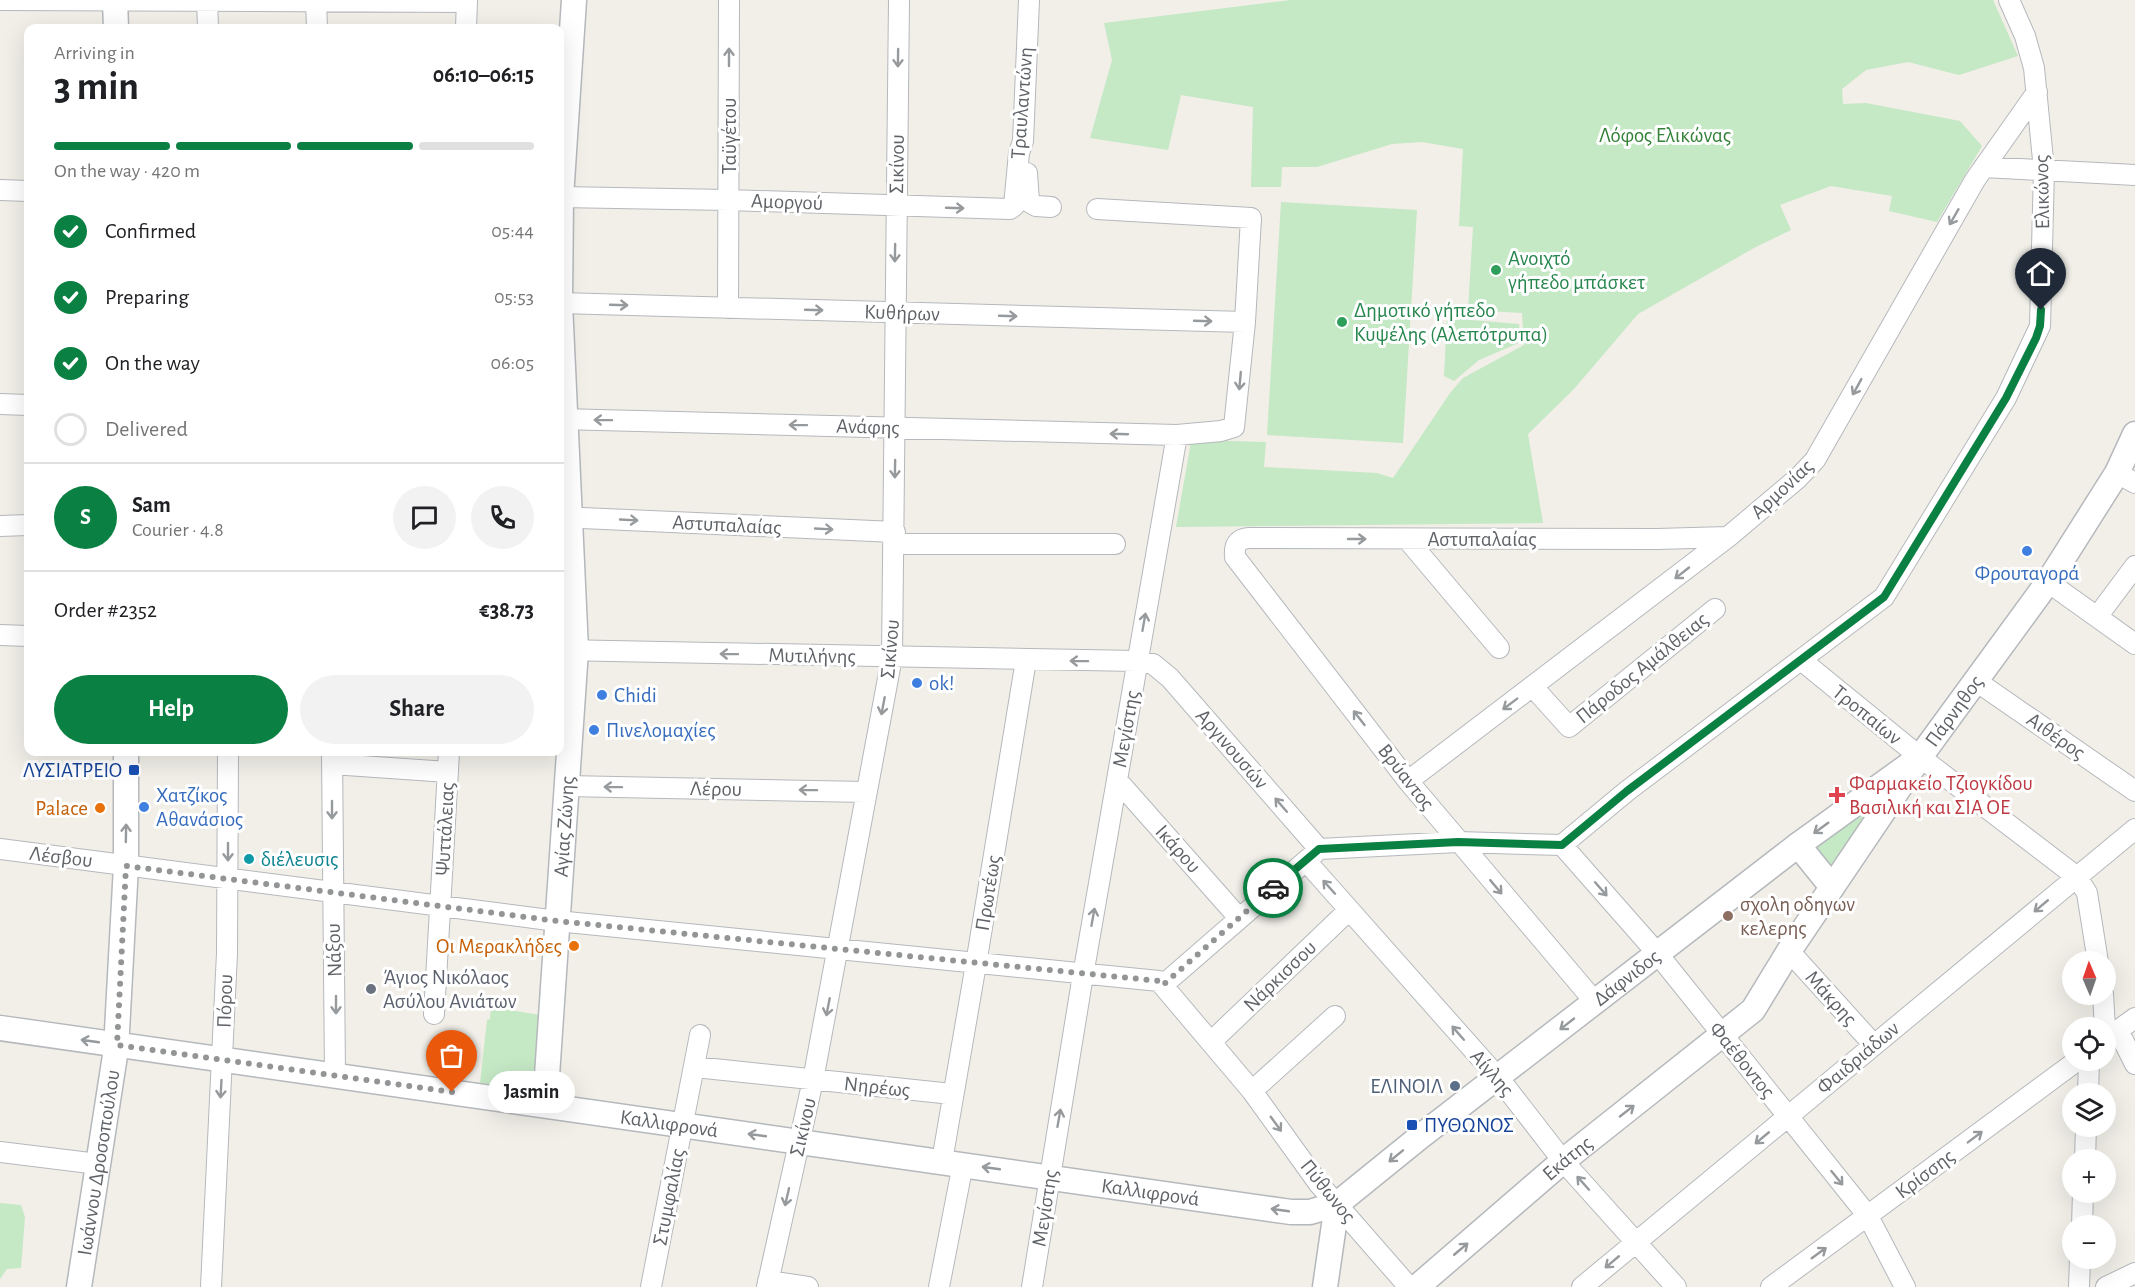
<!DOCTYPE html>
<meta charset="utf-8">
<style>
body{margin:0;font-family:"Alegreya Sans",sans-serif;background:#f2f2f2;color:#202124;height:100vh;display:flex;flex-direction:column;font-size:22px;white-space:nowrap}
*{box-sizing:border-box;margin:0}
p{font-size:20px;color:#757577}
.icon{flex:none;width:33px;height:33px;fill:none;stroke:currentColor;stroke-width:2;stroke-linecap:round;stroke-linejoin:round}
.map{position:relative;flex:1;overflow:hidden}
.panel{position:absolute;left:24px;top:24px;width:540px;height:732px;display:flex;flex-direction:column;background:#fff;border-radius:12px;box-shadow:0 6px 24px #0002}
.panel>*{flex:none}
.needle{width:39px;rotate:358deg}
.controls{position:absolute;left:2062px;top:951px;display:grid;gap:12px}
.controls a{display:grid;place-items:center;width:54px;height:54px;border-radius:50%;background:#fff;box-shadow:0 6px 24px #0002;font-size:30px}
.pin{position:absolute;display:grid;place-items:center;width:51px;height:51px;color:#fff;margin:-62px -26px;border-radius:50% 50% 50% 0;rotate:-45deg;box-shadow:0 0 6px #0007}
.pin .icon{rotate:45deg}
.courier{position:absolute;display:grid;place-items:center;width:60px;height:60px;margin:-30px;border:4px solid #0b8043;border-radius:50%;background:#fff;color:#222;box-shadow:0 2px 8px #0007}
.bubble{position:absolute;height:42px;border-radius:21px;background:#fff;box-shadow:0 6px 24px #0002;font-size:20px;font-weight:700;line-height:42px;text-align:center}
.head em{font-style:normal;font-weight:700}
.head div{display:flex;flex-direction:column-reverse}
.head{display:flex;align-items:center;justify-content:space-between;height:102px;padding:0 30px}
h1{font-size:39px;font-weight:700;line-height:45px}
.bar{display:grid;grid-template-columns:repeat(4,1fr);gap:9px 6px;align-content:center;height:72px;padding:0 30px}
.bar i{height:8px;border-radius:4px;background:#e0e0e0}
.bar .active{background:#0b8043}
.bar p{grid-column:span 4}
.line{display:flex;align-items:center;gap:15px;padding:0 30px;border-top:2px solid #e0e0e0}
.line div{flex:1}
.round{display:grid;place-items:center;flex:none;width:63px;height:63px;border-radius:32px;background:#f2f2f2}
ol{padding:0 30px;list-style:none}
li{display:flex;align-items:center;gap:18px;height:66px}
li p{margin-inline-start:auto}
li .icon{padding:6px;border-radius:50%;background:#0b8043;color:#fff;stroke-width:4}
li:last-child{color:#757577}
li i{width:33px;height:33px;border:3px solid #e0e0e0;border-radius:50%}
.action{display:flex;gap:12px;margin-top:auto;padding:12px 30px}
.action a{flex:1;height:69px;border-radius:36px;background:#0b8043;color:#fff;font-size:24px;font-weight:700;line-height:69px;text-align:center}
.action a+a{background:#f2f2f2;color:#202124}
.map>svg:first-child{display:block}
.green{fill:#c5e8c5}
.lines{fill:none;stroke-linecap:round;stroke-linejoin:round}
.minor-casing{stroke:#b5b8bc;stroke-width:22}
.tertiary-casing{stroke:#b5b8bc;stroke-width:27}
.minor{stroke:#fff;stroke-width:20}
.tertiary{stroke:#fff;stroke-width:24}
.oneway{stroke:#979a9d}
.done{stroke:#929495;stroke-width:6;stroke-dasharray:0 10.8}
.route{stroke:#0b8043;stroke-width:8}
.leisure-dot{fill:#2e9e5b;stroke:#fff;stroke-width:2}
.shop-dot{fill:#3f7fe0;stroke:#fff;stroke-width:2}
.transit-dot{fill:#1a4fb4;stroke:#fff;stroke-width:2}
.health-dot{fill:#e0444e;stroke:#fff;stroke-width:2}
.food-dot{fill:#e8710a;stroke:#fff;stroke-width:2}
.culture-dot{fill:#0f9aa8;stroke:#fff;stroke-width:2}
.education-dot{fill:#8d6e63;stroke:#fff;stroke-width:2}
.worship-dot{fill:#6b7280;stroke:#fff;stroke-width:2}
.service-dot{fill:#5c6f8a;stroke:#fff;stroke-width:2}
.labels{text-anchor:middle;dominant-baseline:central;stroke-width:6;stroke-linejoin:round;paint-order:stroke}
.street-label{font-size:21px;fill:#5f6368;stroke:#fff}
.park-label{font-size:21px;fill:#348238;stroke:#fff}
.leisure-label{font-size:21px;fill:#27864d;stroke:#fff;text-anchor:start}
.shop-label{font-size:21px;fill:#366cbe;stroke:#fff;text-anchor:start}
.transit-label{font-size:21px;fill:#164399;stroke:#fff;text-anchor:end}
.health-label{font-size:21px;fill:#be3a42;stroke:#fff;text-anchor:start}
.food-label{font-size:21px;fill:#c56008;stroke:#fff;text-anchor:end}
.culture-label{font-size:21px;fill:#0d838f;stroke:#fff;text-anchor:start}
.education-label{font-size:21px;fill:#785e54;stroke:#fff;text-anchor:start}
.worship-label{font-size:21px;fill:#5b616d;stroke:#fff;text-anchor:start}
.service-label{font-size:21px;fill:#4e5e75;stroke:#fff;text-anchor:end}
</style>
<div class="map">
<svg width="2135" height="1287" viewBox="0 0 2135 1287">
<rect width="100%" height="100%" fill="#f1efe8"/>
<!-- green -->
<path class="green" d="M1291,0H1993L2018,56L1959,75L1908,62L1866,70L1842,89L1843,104L1866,103L1960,121L1982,146L1937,222L1889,211L1892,196L1831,186L1780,205L1791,230L1754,248L1638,314L1574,389L1528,434L1543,523L1176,527L1191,442L1196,440L1266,442L1264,467L1377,473L1393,478L1450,393L1463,378L1524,345L1522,313L1468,310L1473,227L1459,226L1463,149L1422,142L1392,144L1317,167H1282L1281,187H1251L1253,107L1181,95L1168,150L1090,138L1112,60L1104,23Z
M1281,202L1417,210L1403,443L1267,435Z
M1447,318L1519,324L1521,342L1479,360L1454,381L1444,376Z
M1880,801L1829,877L1805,847Z
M491,1007L546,1016L543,1091L480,1083L487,1020L490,1019Z
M0,1203L21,1205L25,1217L21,1268L7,1269L0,1279Z"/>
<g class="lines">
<!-- minor casing -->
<g class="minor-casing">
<path id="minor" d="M0,0L467,2
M207,0L208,28
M316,0L317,28
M466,28L467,0
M1984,167L2135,175
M1027,173L1029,202L1036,206L1051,207
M0,190L28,191
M560,197L728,200L1010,209L1014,206L1019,153L1023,141L1029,0
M560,303L1245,322
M728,308L729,0
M0,404L28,405
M560,419L1177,435L1221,431L1234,427L1245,322L1251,218L1097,209
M2117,473L2135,483
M560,517L895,532
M0,526L28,525
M1407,539L1499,648
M895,544H1115
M2048,582L2135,644
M2097,617L2135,566
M0,635L28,636
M560,650L1137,661L1153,664L1170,678L1319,849
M1801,660L1920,757L2077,877L2087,893L2098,962
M1976,681L2135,791
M1533,687L1569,727L1715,609
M332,752L335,1076
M332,764L448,772
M1117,780L1239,918
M1408,781L1728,537L1798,478L1815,460L1975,180L2037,92
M566,786L866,792
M1562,845L1657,953L1868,1216L1905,1287
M0,849L557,921L1159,981L1252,1091L1319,1184L1409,1287
M1319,849L1458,842L1562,845L1627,791L1884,597L2006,398L2040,326L2044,170L2034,68L2025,36L2009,0
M1306,861L1501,1081L1563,1161L1676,1287
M1789,951L1874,1045
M1163,985L1315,853
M2103,994L2105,1028
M1595,1002L1408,781L1235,557C1234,545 1237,539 1249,538L1657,539L1728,537
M434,1014L449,752
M2118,1030L2135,1064
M2106,1039L2135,1018
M1211,1042L1349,910
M695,1067L952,1094
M1252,1091L1335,1016
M2088,1094L2089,1060
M0,1152L98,1164
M2085,1160L2086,1126
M942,1161L976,964L1026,660
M2082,1226L2083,1192
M768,1281L808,1287
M211,1287L227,953L228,752
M651,1287L700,1035
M767,1287L813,1080L892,657L899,0
M939,1287L963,1164
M1032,1287L1082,981L1177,435
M1582,1287L2135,829
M1771,1287L2078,1060
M2079,1287L2080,1258
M2106,1287L2135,1273"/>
</g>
<!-- tertiary casing -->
<g class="tertiary-casing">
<g id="tertiary">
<path d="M115,0L116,28"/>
<path d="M1798,845L1832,887"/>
<path id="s1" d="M0,1028L1291,1212H1310L1337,1204L1421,1136L1798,845L1920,757"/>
<path id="s2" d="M545,1105L576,650L560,303L561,197L574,0"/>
<path id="s3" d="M79,1287L116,1049L126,866V752"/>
<path d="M1325,1287L1337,1204"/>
<path id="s4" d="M1417,1287L1563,1161L1753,1010L1789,951L1920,757L2048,582L2117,473L2135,434"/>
</g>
</g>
<!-- minor -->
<use href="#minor" class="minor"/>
<!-- tertiary -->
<use href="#tertiary" class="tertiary"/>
</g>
<!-- one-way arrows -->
<defs><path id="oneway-shaft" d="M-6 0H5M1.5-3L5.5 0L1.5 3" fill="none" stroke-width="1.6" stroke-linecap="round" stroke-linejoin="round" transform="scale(1.5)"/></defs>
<g class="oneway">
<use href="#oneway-shaft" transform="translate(729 57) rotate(-90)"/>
<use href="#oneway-shaft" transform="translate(898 58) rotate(91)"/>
<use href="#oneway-shaft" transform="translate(955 208) rotate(2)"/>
<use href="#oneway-shaft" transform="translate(1954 217) rotate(120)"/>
<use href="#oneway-shaft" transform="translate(895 253) rotate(91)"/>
<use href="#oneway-shaft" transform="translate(619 305) rotate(2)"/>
<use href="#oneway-shaft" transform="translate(814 310) rotate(2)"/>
<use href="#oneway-shaft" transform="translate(1008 316) rotate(2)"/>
<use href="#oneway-shaft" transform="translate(1203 321) rotate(2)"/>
<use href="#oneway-shaft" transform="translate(1240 381) rotate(95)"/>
<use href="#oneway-shaft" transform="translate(1857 387) rotate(119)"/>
<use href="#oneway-shaft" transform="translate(603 420) rotate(-179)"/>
<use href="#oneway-shaft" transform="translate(798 425) rotate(-179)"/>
<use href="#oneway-shaft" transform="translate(1119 434) rotate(-178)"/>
<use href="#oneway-shaft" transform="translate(895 469) rotate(91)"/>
<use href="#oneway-shaft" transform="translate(629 520) rotate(3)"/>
<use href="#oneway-shaft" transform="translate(824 529) rotate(3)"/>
<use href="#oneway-shaft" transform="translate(1357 539)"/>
<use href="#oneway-shaft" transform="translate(1682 573) rotate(142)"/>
<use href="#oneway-shaft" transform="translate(1144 622) rotate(-80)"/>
<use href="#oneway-shaft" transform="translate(729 654) rotate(-179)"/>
<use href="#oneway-shaft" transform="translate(1079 661) rotate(-179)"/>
<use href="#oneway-shaft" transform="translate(1510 704) rotate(143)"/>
<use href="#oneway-shaft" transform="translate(883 706) rotate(101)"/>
<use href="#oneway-shaft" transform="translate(1359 718) rotate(-128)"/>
<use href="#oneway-shaft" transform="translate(613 787) rotate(-179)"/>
<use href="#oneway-shaft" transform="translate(808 790) rotate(-179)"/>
<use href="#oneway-shaft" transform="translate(1281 805) rotate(-131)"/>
<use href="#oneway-shaft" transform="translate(332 810) rotate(90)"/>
<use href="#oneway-shaft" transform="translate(1821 828) rotate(144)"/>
<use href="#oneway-shaft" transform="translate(126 833) rotate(-89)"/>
<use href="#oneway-shaft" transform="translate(228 852) rotate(90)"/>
<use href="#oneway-shaft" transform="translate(1329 887) rotate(-132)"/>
<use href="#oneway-shaft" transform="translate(1496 887) rotate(50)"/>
<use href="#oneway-shaft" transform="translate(1601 889) rotate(49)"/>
<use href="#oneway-shaft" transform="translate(2041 906) rotate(140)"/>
<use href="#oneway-shaft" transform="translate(1093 917) rotate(-80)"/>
<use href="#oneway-shaft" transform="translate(336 1005) rotate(90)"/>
<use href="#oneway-shaft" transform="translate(828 1007) rotate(101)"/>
<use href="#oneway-shaft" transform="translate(1567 1024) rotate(142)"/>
<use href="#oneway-shaft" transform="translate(1458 1033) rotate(-131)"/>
<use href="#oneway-shaft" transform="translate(90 1041) rotate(-172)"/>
<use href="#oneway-shaft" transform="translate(221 1089) rotate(93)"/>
<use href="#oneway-shaft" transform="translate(1627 1111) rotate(-38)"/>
<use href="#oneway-shaft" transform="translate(1059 1118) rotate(-80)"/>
<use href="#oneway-shaft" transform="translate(1276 1124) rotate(54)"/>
<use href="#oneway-shaft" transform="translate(757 1135) rotate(-172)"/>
<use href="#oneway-shaft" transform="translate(1975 1137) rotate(-37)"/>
<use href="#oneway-shaft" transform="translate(1762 1138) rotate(140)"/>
<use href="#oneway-shaft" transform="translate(1396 1156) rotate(141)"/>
<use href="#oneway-shaft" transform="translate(991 1168) rotate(-172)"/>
<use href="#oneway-shaft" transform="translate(1837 1178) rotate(51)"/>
<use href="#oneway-shaft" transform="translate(1583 1183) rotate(-132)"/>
<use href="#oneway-shaft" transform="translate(787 1197) rotate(103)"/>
<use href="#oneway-shaft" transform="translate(1280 1210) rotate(-172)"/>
<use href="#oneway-shaft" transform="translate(1461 1249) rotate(-40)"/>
<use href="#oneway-shaft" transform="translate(1819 1253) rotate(-36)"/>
<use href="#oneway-shaft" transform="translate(1612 1262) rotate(140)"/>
</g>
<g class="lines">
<!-- done -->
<path class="done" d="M452,1092L117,1045L126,866L557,921L1160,981L1163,985L1273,888"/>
<!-- route -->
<path class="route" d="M1273,888L1319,849L1458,842L1562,845L1627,791L1884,597L2006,398L2036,338L2040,326L2041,310"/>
</g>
<!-- markers -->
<g class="leisure-dot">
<circle cx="1496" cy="270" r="6"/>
<circle cx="1342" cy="322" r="6"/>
</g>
<g class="shop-dot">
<circle cx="2027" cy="551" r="6"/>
<circle cx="917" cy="683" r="6"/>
<circle cx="602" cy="695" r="6"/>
<circle cx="594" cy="730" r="6"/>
<circle cx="144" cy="807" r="6"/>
</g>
<g class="transit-dot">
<rect x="128" y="764" width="12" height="12" rx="3"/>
<rect x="1406" y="1119" width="12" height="12" rx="3"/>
</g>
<path class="health-dot" d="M1834 786h6v6h6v6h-6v6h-6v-6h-6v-6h6z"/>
<g class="food-dot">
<circle cx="100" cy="808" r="6"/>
<circle cx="574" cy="946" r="6"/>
</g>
<circle class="culture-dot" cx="249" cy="859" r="6"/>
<circle class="education-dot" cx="1728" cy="916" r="6"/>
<circle class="worship-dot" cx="371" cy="989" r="6"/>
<circle class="service-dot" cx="1455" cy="1086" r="6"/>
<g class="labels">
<!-- street labels -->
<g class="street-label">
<text transform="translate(1022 103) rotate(-86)">Τραυλαντώνη</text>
<text transform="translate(729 136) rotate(-90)">Ταϋγέτου</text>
<text transform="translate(897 164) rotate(-89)">Σικίνου</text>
<text transform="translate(2042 192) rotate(-91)">Ελικώνος</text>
<text transform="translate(787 202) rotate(2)">Αμοργού</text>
<text transform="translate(902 313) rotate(2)">Κυθήρων</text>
<text transform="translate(868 427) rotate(2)">Ανάφης</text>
<text transform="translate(1782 489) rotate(-43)">Αρμονίας</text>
<text transform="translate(727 525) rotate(3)">Αστυπαλαίας</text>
<text x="1482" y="539">Αστυπαλαίας</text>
<text transform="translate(890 649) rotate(-85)">Σικίνου</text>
<text transform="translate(812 656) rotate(1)">Μυτιλήνης</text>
<text transform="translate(1642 668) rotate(-39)">Πάροδος Αμάλθειας</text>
<text stroke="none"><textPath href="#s4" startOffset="796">Πάρνηθος</textPath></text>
<text transform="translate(1867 715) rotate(39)">Τροπαίων</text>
<text transform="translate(1126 729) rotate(-80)">Μεγίστης</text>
<text transform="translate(2056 736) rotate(35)">Αιθέρος</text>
<text transform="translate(1232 749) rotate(49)">Αργινουσών</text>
<text transform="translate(1406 777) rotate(52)">Βρύαντος</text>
<text transform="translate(716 789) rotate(1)">Λέρου</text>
<text stroke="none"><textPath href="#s2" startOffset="279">Αγίας Ζώνης</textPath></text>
<text transform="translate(445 829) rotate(-87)">Ψυττάλειας</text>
<text transform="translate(1178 849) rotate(48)">Ικάρου</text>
<text transform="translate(61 857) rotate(7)">Λέσβου</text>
<text transform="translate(988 893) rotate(-81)">Πρωτέως</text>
<text transform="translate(334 950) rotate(-92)">Νάξου</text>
<text transform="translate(1280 976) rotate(-44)">Νάρκισσου</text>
<text stroke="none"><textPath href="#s1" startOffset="1719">Δάφνιδος</textPath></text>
<text transform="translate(1831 998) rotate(48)">Μάκρης</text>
<text transform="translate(225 1001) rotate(-88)">Πόρου</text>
<text transform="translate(1858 1058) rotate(-40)">Φαιδριάδων</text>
<text transform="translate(1742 1060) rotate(51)">Φαέθοντος</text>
<text transform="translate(1492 1073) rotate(49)">Αίγλης</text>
<text transform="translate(877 1087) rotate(6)">Νηρέως</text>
<text stroke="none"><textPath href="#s1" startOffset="676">Καλλιφρονά</textPath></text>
<text transform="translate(803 1127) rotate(-77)">Σικίνου</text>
<text stroke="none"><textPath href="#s4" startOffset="198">Εκάτης</textPath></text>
<text stroke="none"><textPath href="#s3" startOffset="126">Ιωάννου Δροσοπούλου</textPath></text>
<text transform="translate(1925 1174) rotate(-37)">Κρίσσης</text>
<text stroke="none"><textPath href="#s1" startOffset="1162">Καλλιφρονά</textPath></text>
<text transform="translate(1328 1191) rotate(51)">Πύθωνος</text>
<text transform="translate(669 1197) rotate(-79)">Στυμφαλίας</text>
<text transform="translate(1045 1208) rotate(-81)">Μεγίστης</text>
</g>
<!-- park labels -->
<g class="park-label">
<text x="1665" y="135">Λόφος Ελικώνας</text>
</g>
<!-- leisure labels -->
<g class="leisure-label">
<text x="1508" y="258">Ανοιχτό<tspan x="1508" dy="24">γήπεδο μπάσκετ</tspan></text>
<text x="1354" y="310">Δημοτικό γήπεδο<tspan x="1354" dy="24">Κυψέλης (Αλεπότρυπα)</tspan></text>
</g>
<!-- shop labels -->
<g class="shop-label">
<text x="2027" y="573" text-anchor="middle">Φρουταγορά</text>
<text x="929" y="683">ok!</text>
<text x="614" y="695">Chidi</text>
<text x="606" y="730">Πινελομαχίες</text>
<text x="156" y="795">Χατζίκος<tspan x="156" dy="24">Αθανάσιος</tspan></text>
</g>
<!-- transit labels -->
<g class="transit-label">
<text x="122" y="770">ΛΥΣΙΑΤΡΕΙΟ</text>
<text x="1424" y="1125" text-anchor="start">ΠΥΘΩΝΟΣ</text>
</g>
<!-- health labels -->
<g class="health-label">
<text x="1849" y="783">Φαρμακείο Τζιογκίδου<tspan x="1849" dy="24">Βασιλική και ΣΙΑ ΟΕ</tspan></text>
</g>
<!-- food labels -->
<g class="food-label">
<text x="88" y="808">Palace</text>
<text x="562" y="946">Οι Μερακλήδες</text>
</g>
<!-- culture labels -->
<g class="culture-label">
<text x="261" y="859">διέλευσις</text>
</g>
<!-- education labels -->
<g class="education-label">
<text x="1740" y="904">σχολη οδηγων<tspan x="1740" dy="24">κελερης</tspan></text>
</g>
<!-- worship labels -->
<g class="worship-label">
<text x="383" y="977">Άγιος Νικόλαος<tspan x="383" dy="24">Ασύλου Ανιάτων</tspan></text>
</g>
<!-- service labels -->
<g class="service-label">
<text x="1443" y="1086">ΕΛΙΝΟΙΛ</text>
</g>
</g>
</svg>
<div class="controls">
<a><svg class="needle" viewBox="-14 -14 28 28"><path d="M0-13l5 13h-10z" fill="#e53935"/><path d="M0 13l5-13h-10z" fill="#757577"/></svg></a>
<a><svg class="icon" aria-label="locate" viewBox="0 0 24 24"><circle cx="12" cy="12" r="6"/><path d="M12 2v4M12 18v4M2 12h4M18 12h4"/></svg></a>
<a><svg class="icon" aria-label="layers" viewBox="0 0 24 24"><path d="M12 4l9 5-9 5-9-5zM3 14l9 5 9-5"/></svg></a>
<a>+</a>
<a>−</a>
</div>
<div class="pin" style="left:452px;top:1092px;background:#ea580c"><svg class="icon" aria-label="bag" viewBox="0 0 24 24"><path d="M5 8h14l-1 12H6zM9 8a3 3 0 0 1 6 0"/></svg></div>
<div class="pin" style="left:2041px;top:310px;background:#1f2937"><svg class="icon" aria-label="home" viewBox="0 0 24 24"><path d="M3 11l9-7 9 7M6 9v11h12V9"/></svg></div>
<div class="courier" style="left:1273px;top:888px"><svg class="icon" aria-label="car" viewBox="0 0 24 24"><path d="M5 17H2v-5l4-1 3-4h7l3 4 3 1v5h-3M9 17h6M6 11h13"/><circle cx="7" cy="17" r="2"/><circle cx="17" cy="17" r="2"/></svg></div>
<div class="bubble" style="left:488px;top:1071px;width:87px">Jasmin</div>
<section class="panel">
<div class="head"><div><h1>3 min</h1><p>Arriving in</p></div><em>06:10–06:15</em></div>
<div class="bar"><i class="active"></i><i class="active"></i><i class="active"></i><i></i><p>On the way · 420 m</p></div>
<ol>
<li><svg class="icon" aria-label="check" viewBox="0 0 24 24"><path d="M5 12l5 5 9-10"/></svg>Confirmed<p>05:44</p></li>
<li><svg class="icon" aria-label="check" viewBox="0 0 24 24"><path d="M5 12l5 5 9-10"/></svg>Preparing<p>05:53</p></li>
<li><svg class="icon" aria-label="check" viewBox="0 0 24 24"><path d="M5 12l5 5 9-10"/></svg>On the way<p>06:05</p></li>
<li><i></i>Delivered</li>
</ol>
<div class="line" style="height:108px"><b class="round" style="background:#0b8043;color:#fff">S</b><div><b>Sam</b><p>Courier · 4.8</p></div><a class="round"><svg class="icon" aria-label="chat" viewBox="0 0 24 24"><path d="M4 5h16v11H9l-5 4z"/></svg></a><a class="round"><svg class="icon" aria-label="phone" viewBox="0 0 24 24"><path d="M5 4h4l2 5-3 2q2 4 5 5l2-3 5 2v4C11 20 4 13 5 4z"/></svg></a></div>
<div class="line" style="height:78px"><div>Order #2352</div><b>€38.73</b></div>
<div class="action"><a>Help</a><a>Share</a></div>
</section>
</div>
